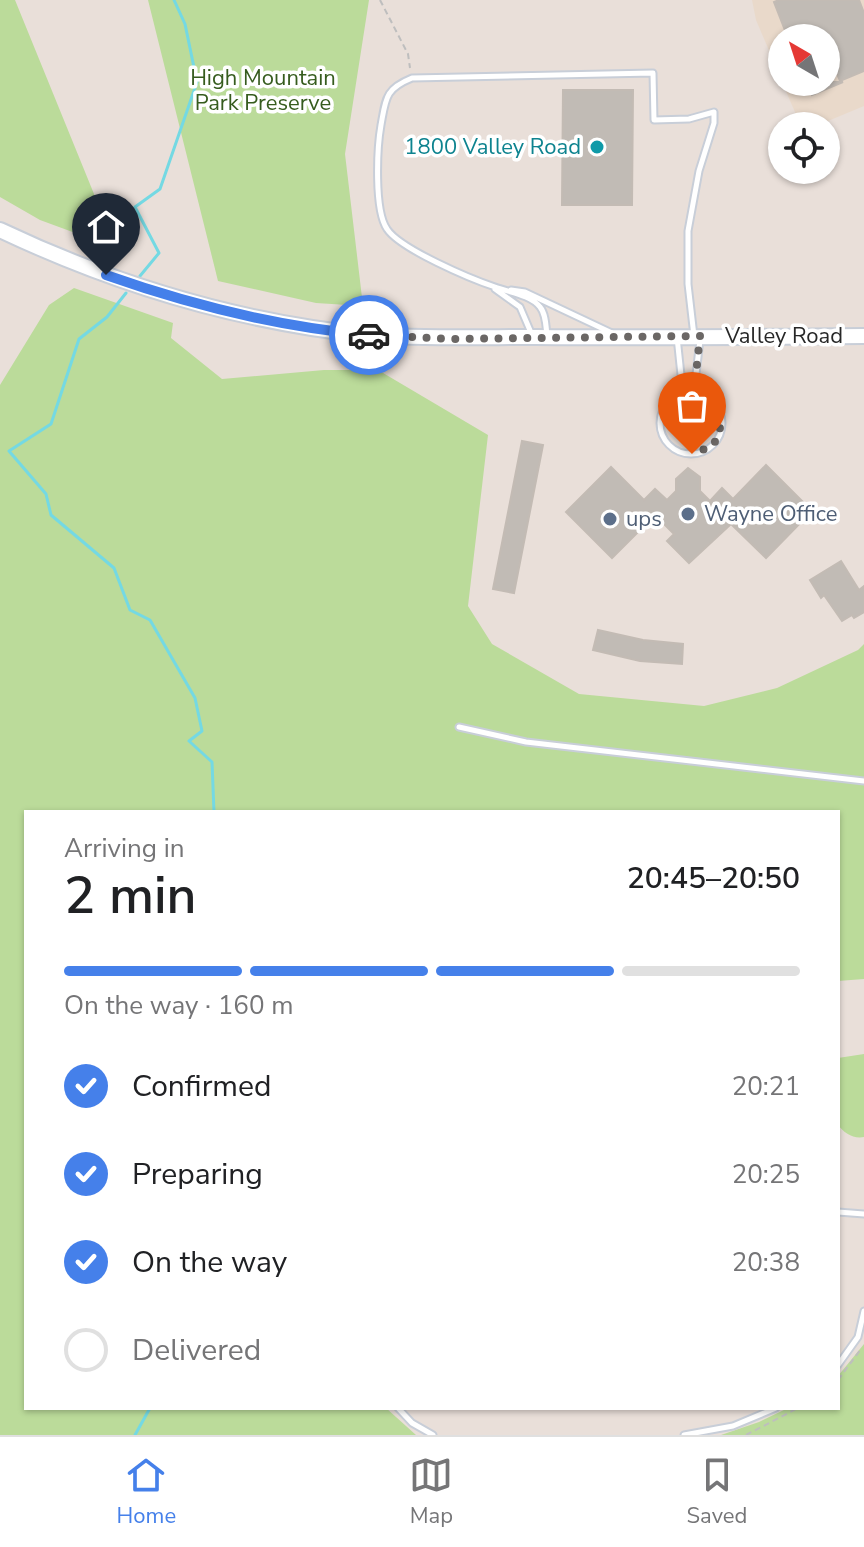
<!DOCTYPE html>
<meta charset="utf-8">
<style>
body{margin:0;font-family:"Nunito Sans",sans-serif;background:#f2f2f2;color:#202124;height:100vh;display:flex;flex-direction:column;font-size:30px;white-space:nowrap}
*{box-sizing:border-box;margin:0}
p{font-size:26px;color:#757577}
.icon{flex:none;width:44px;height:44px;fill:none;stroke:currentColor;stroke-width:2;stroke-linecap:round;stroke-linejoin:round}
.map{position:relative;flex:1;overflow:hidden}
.panel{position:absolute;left:24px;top:810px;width:816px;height:600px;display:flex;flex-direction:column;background:#fff;border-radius:0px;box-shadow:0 2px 6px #0004}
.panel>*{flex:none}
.needle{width:52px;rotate:321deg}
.fabs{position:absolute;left:768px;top:24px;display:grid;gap:16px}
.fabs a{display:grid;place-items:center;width:72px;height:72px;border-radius:50%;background:#fff;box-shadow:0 2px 6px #0004;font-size:40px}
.pin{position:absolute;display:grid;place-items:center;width:68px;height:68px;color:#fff;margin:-82px -34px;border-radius:50% 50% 50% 0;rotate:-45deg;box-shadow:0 0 8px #0007}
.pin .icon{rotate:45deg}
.courier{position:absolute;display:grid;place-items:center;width:80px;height:80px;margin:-40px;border:6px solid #4580ea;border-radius:50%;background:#fff;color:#222;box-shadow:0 2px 10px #0007}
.overview em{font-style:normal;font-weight:600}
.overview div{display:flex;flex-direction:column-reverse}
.overview{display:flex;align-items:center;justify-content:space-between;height:136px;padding:0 40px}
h1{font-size:52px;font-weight:600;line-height:60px}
.bar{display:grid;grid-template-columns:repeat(4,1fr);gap:12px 8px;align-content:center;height:96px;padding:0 40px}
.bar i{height:10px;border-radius:6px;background:#e0e0e0}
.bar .selected{background:#4580ea}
.bar p{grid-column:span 4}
ol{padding:0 40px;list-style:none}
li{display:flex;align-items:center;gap:24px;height:88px}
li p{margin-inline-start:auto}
li .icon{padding:8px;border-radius:50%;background:#4580ea;color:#fff;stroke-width:4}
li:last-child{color:#757577}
li i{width:44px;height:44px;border:4px solid #e0e0e0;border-radius:50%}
.menu{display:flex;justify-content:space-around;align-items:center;height:112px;border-top:2px solid #e0e0e0;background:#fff;font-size:22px;color:#757577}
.menu a{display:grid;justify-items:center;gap:4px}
.menu .selected{color:#4580ea}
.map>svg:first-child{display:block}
.education{fill:#e9d9ca}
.green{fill:#bbdb9a}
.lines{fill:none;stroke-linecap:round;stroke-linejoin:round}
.stream{stroke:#74d9e3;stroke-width:3}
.building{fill:#c1bbb5;stroke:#c3bbb4;stroke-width:2}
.service-casing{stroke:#c8ced8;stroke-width:9}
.secondary-casing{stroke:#c8ced8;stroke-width:18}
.path{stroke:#bebebe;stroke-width:2;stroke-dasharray:6 4;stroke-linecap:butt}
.service{stroke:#fff;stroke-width:5}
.secondary{stroke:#fff;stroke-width:14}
.done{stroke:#6b6765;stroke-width:8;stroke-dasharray:0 14.4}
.route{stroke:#4580ea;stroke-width:10}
.culture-dot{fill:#0f9aa8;stroke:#fff;stroke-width:3}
.service-dot{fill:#5c6f8a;stroke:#fff;stroke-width:3}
.labels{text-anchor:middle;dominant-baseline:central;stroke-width:7;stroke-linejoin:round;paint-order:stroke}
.park-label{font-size:22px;fill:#365c1e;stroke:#fff}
.culture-label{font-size:22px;fill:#0d838f;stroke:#fff;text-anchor:end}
.street-label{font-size:22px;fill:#272727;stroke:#fff}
.service-label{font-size:22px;fill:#4e5e75;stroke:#fff;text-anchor:start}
</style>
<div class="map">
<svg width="864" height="1435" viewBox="0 0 864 1435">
<rect width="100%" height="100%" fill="#e9dfd9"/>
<!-- education -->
<path class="education" d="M752,0H864V106L816,126H801L782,82H826V38H782V81L756,20Z"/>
<!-- green -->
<path class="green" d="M0,0H15L116,248L40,220L0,197Z
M148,0H369L345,154L363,306L316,303L218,281Z
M74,288L173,323L171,338L222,379L324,370H378L488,435L468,606L492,644L579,694L704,706L777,688L858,650L864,644V979L838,981V812H26V1408H386L416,1435H0V385L49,305Z
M864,1054V1137C853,1139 844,1133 838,1125V1058Z
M864,1344V1435H721L759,1422L788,1408H838V1376Z"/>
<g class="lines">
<!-- stream -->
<path class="stream" d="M140,276L159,253L135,207L160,189L197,82L185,24L174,0
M126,293L107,317L79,339L51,424L9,451L46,494L51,515L114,568L130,610L150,620L195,698L202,731L189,741L212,762L214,812
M135,1435L150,1408"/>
</g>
<!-- building -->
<path class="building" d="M779,0H859L864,13V71L840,81L826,46V38H788L774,2Z
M807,82H843L812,95Z
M563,90H633L632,205H562Z
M522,441L543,445L514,593L493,589Z
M766,465L812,511L766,558L731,524L689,563L667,541L674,534L655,515L612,558L566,512L611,467L644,500L655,489L667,500L676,491V479L688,468L700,477V491L710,501L722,488L733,499Z
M841,561L859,590L864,586V612L854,618L852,615L842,621L824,595L821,598L810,580Z
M598,630L643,640L683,644L682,664L640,661L593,650Z"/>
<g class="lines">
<!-- service casing -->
<g class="service-casing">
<path id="service" d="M495,289L520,307L532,335
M511,290L525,292L612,333
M547,336C546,327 546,314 540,307C531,295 508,292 495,287C471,279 400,249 387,229C374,210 377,148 381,125C386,98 385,89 412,78L653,73L654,120L689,119L714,112V123L699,171L688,231V284L694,336
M677,337L681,375L687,384L686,392
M687,384L696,374L700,340
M660 423a31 31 0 1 1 62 0a31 31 0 1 1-62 0Z
M459,727L526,742L864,781
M838,1212L864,1214
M838,1365L858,1337L864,1311
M398,1408L412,1423L433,1435
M684,1435L733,1426L776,1408"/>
</g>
<!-- secondary casing -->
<g class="secondary-casing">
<path id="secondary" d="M0,230C99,277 204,311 312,328C387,340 461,337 536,337C645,338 755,337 864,336"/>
</g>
<!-- path -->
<path class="path" d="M380,0L408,54L410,68
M838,1380L861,1349
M746,1435L798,1408"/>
<!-- service -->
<use href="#service" class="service"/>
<!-- secondary -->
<use href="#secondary" class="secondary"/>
</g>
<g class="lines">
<!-- done -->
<path class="done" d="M369,335L451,339L700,336L696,374L687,384L686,392C715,395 731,421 712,446L692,454"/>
<!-- route -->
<path class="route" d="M106,275C191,305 279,327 369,335"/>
</g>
<!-- markers -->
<circle class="culture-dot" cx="597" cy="147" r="8"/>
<g class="service-dot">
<circle cx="688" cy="514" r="8"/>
<circle cx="610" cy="519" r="8"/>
</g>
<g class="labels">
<!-- park labels -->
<g class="park-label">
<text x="263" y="78">High Mountain<tspan x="263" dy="25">Park Preserve</tspan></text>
</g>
<!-- culture labels -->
<g class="culture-label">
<text x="581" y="147">1800 Valley Road</text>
</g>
<!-- street labels -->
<g class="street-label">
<text x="784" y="336">Valley Road</text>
</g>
<!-- service labels -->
<g class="service-label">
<text x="704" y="514">Wayne Office</text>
<text x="626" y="519">ups</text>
</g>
</g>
</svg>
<div class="fabs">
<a><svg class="needle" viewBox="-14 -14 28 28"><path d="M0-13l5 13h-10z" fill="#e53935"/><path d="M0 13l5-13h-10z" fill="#757577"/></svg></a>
<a><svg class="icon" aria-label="locate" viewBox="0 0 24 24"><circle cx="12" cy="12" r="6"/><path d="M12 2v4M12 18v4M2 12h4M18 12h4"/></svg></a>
</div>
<div class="pin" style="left:692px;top:454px;background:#ea580c"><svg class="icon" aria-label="bag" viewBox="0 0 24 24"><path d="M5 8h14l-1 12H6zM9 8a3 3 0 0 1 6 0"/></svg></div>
<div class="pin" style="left:106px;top:275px;background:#1f2937"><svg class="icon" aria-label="home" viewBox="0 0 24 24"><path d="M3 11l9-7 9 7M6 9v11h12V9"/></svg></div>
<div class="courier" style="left:369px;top:335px"><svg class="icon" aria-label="car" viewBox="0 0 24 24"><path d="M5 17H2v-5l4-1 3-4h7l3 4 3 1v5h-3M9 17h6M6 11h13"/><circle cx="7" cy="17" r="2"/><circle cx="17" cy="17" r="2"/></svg></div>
<section class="panel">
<div class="overview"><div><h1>2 min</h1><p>Arriving in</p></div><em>20:45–20:50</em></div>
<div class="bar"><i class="selected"></i><i class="selected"></i><i class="selected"></i><i></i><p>On the way · 160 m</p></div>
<ol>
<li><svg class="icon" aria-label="check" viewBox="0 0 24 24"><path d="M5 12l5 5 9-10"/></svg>Confirmed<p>20:21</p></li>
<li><svg class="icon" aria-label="check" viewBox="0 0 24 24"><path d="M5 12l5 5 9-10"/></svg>Preparing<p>20:25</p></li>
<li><svg class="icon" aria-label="check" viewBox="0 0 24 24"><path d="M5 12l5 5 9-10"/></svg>On the way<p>20:38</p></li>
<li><i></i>Delivered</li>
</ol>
</section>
</div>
<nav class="menu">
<a class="selected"><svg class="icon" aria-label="home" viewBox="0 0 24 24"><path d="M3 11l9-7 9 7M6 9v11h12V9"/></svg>Home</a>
<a><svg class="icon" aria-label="map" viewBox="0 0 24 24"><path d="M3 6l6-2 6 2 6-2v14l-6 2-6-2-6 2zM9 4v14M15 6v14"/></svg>Map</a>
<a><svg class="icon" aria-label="saved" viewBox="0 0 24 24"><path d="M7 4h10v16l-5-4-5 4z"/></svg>Saved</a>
</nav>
